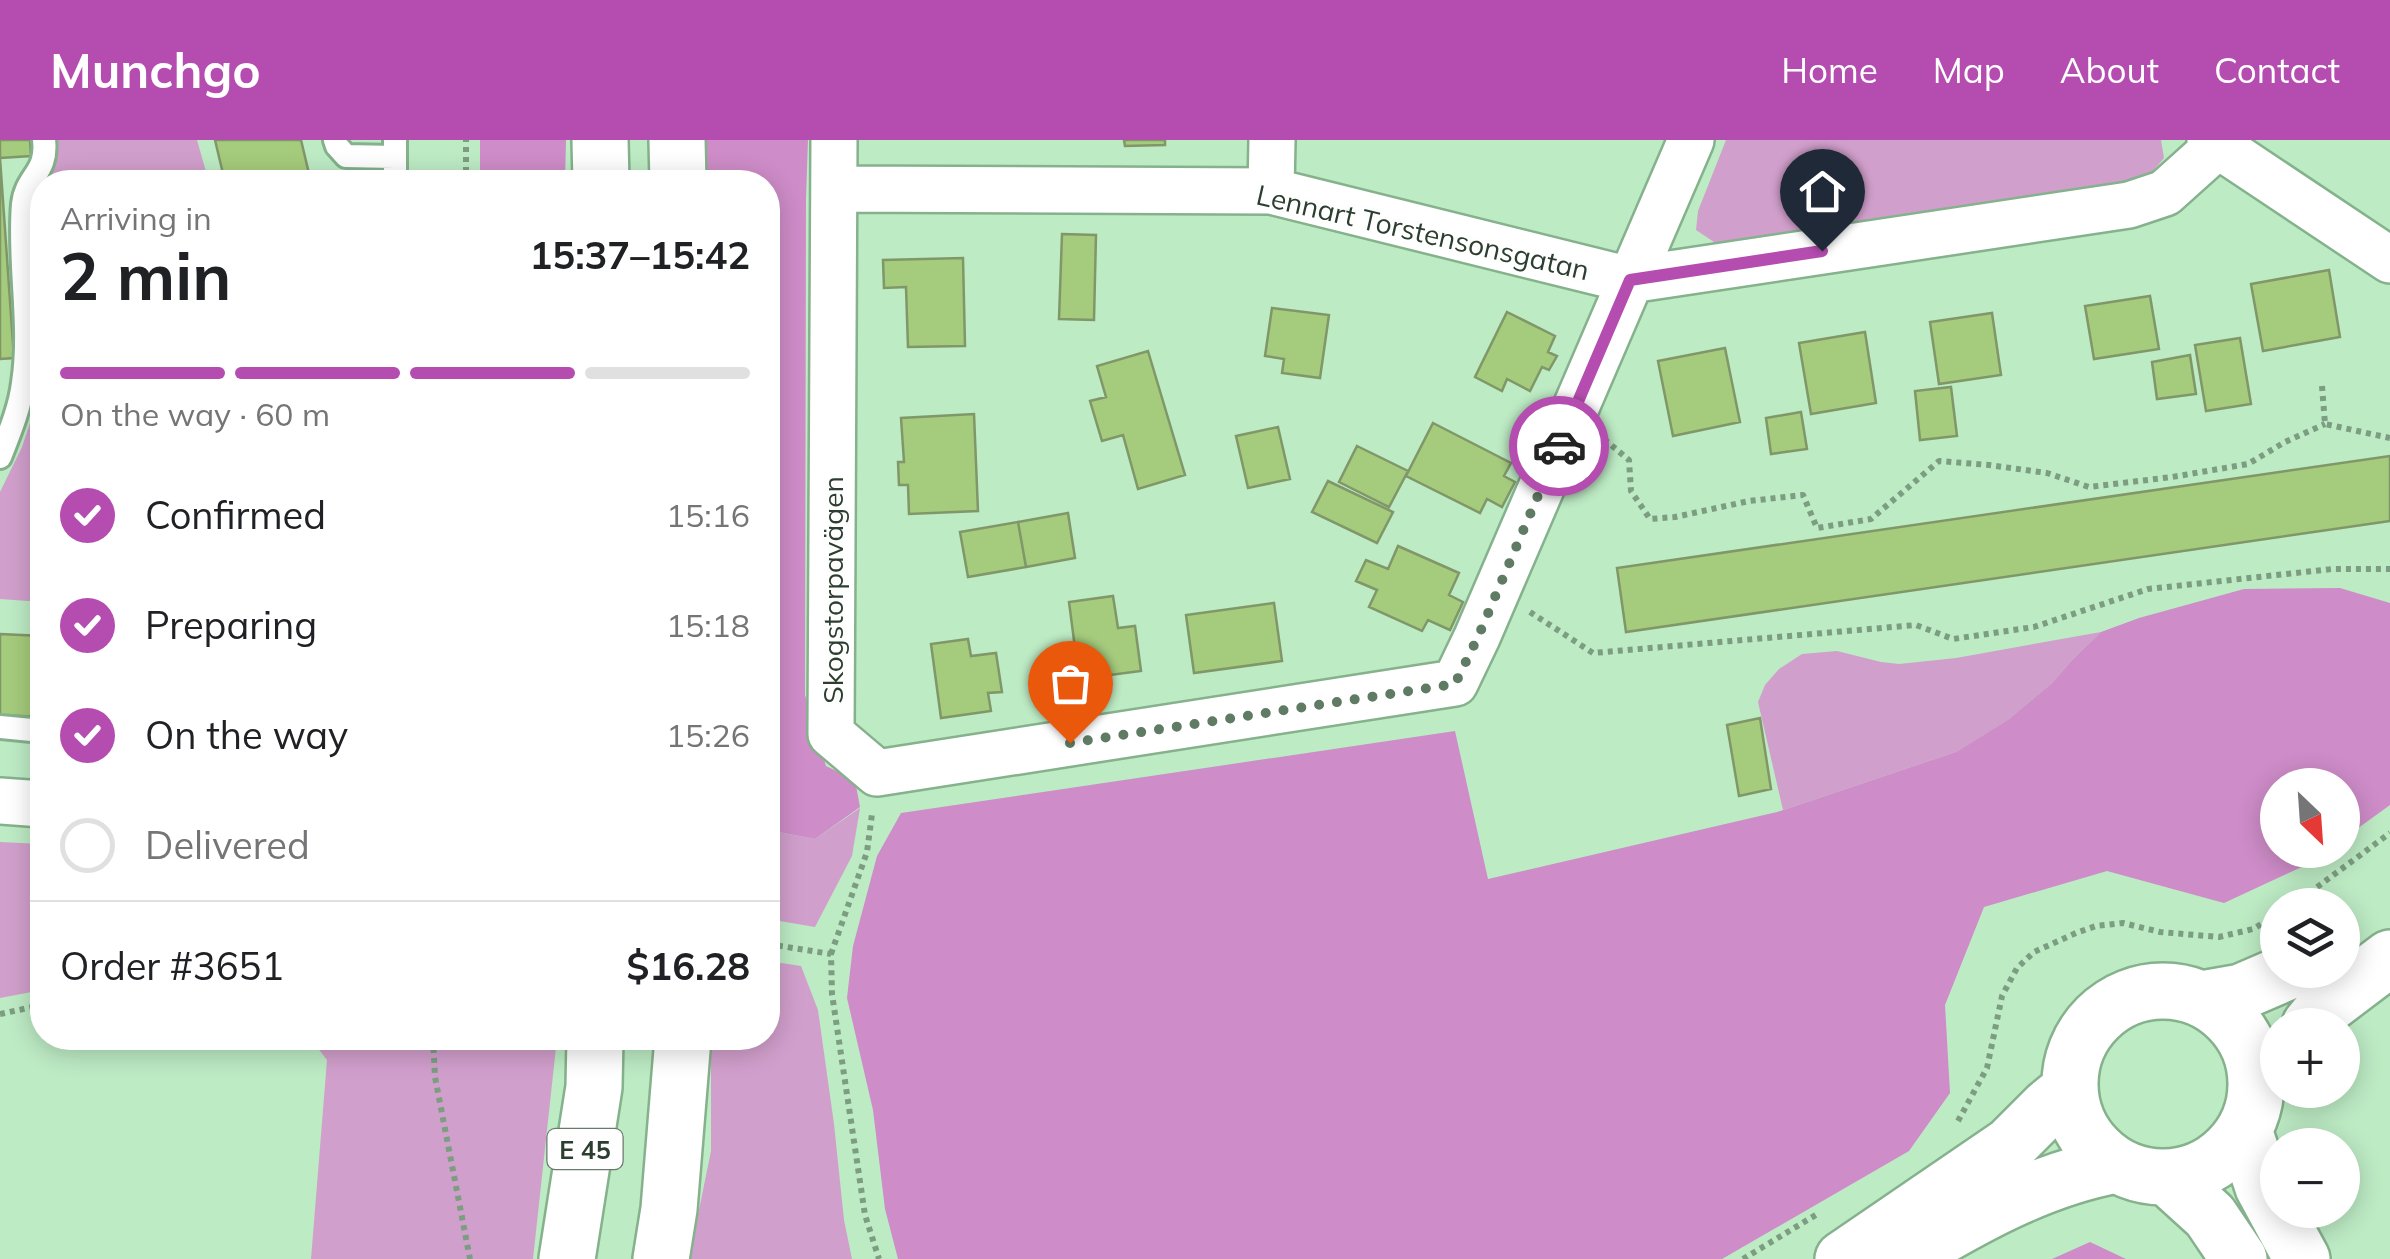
<!DOCTYPE html>
<meta charset="utf-8">
<style>
body{margin:0;font-family:Mulish,sans-serif;background:#f2f2f2;color:#202124;height:100vh;display:flex;flex-direction:column;font-size:38px;white-space:nowrap}
*{box-sizing:border-box;margin:0}
p{font-size:32px;color:#757577}
.icon{flex:none;width:55px;height:55px;fill:none;stroke:currentColor;stroke-width:2;stroke-linecap:round;stroke-linejoin:round}
.map{position:relative;flex:1;overflow:hidden}
.details{position:absolute;left:30px;top:30px;width:750px;height:880px;display:flex;flex-direction:column;background:#fff;border-radius:40px;box-shadow:0 5px 25px #0003}
.details>*{flex:none}
.needle{width:65px;rotate:155deg}
.tools{position:absolute;left:2260px;top:628px;display:grid;gap:20px}
.tools a{display:grid;place-items:center;width:100px;height:100px;border-radius:50%;background:#fff;box-shadow:0 5px 25px #0003;font-size:50px}
.pin{position:absolute;display:grid;place-items:center;width:85px;height:85px;color:#fff;margin:-102px -42px;border-radius:50% 50% 50% 0;rotate:-45deg;box-shadow:0 0 10px #0007}
.pin .icon{rotate:45deg}
.courier{position:absolute;display:grid;place-items:center;width:100px;height:100px;margin:-50px;border:8px solid #b54db0;border-radius:50%;background:#fff;color:#222;box-shadow:0 2px 12px #0007}
.summary em{font-style:normal;font-weight:700}
.summary div{display:flex;flex-direction:column-reverse}
.summary{display:flex;align-items:center;justify-content:space-between;height:170px;padding:0 30px}
h1{font-size:65px;font-weight:700;line-height:75px}
.bar{display:grid;grid-template-columns:repeat(4,1fr);gap:15px 10px;align-content:center;height:120px;padding:0 30px}
.bar i{height:12px;border-radius:8px;background:#e0e0e0}
.bar .on{background:#b54db0}
.bar p{grid-column:span 4}
.line{display:flex;align-items:center;gap:25px;padding:0 30px;border-top:2px solid #e0e0e0}
.line div{flex:1}
ol{padding:0 30px;list-style:none}
li{display:flex;align-items:center;gap:30px;height:110px}
li p{margin-inline-start:auto}
li .icon{padding:10px;border-radius:50%;background:#b54db0;color:#fff;stroke-width:4}
li:last-child{color:#757577}
li i{width:55px;height:55px;border:5px solid #e0e0e0;border-radius:50%}
header{display:flex;align-items:center;gap:60px;box-sizing:border-box;height:140px;padding:0 50px;background:#b54db0;color:#fff}
header strong{font-size:48px}
nav{display:flex;gap:55px;margin-inline-start:auto;font-size:35px}
.map>svg:first-child{display:block}
.green{fill:#d19fcc}
.forest{fill:#ce8cc8}
.building{fill:#a5cb7c;stroke:#809769;stroke-width:2.5}
.lines{fill:none;stroke-linecap:round;stroke-linejoin:round}
.service-casing{stroke:#85b18c;stroke-width:28}
.minor-casing{stroke:#85b18c;stroke-width:50}
.tertiary-casing{stroke:#85b18c;stroke-width:60}
.trunk-casing{stroke:#85b18c;stroke-width:60}
.path{stroke:#7c9d81;stroke-width:6;stroke-dasharray:5 5;stroke-linecap:butt}
.service{stroke:#fff;stroke-width:22}
.minor{stroke:#fff;stroke-width:45}
.tertiary{stroke:#fff;stroke-width:55}
.trunk{stroke:#fff;stroke-width:55}
.done{stroke:#5f7b63;stroke-width:10;stroke-dasharray:0 18}
.route{stroke:#b54db0;stroke-width:12}
.labels{text-anchor:middle;dominant-baseline:central;stroke-width:8;stroke-linejoin:round;paint-order:stroke}
.shield{fill:#fefefe;stroke:#6b786d;stroke-width:2.5}
.shield-label{font-size:25px;font-weight:bold;fill:#2c3e2f}
.street-label{font-size:28px;fill:#2c3e2f;stroke:#fefefe}
</style>
<header>
<strong>Munchgo</strong>
<nav><a>Home</a><a>Map</a><a>About</a><a>Contact</a></nav>
</header>
<div class="map">
<svg width="2390" height="1119" viewBox="0 0 2390 1119">
<rect width="100%" height="100%" fill="#bdebc4"/>
<!-- green -->
<path class="green" d="M57,0H197L209,42H51Z
M1726,0H2161L2164,18L2147,38L1720,106L1696,90L1698,71Z
M42,97V462L0,459V352L22,307L42,247Z
M2101,492L2072,520L2052,543L2009,579L1956,612L1783,670L1758,562L1765,545L1779,529L1802,514L1837,511L1881,522L1899,524L1956,518Z
M860,668L852,716L815,787L768,779V690L815,699Z
M0,702L42,704V850L0,858Z
M768,821L801,826L818,870L834,984L844,1080L852,1119H689L711,1011V898H768Z
M310,898H557L533,1119H311L327,920Z"/>
<!-- forest -->
<path class="forest" d="M480,0H566L565,42H480Z
M699,0H808L806,59L805,555L826,626L855,640L860,667L815,699L768,690V42H699Z
M2340,448L2390,463V665L2343,699L2342,645H2278V710H2327L2306,725L2224,763L2107,731L1984,767L1945,865L1950,953L1909,1011L1722,1119H898L885,1069L873,970L847,858L853,806L877,716L901,673L1455,591L1488,739L1777,672L1956,612L2009,579L2052,543L2072,520L2101,492L2139,478L2244,449Z
M2090,1102L2126,1119H2052Z"/>
<!-- building -->
<path class="building" d="M0,0H30L31,16L0,18L14,218L0,219Z
M215,0H301L311,42H225Z
M1124,0H1165V5L1125,6Z
M1062,94L1096,95L1094,180L1059,179Z
M963,118L965,206L908,207L906,147L884,148L883,120Z
M2329,130L2340,197L2263,211L2251,144Z
M2150,156L2159,209L2094,219L2085,166Z
M1272,168L1329,175L1320,238L1282,233L1284,219L1265,216Z
M1507,172L1555,196L1548,212L1557,216L1549,230L1542,227L1530,251L1507,239L1502,251L1475,237Z
M1992,173L2001,235L1939,244L1930,182Z
M1865,192L1876,263L1811,274L1799,203Z
M2240,198L2251,264L2206,271L2195,205Z
M1725,208L1740,282L1673,296L1658,221Z
M1148,211L1185,335L1138,349L1123,295L1102,301L1090,261L1106,257L1097,226Z
M2190,215L2196,254L2157,259L2152,222Z
M1951,247L1957,296L1920,300L1915,251Z
M1801,272L1807,309L1771,314L1766,278Z
M974,274L978,371L909,374L908,345H899L898,322H904L901,278Z
M1433,283L1511,323L1504,336L1515,342L1502,367L1487,359L1480,373L1406,336Z
M1278,287L1290,339L1248,348L1236,296Z
M1357,306L1408,331L1389,367L1339,342Z
M2390,316V381L1626,492L1617,428Z
M1328,341L1393,372L1377,403L1312,372Z
M1068,373L1075,418L1026,427L1018,382Z
M1018,382L1026,427L968,437L960,392Z
M1398,406L1459,433L1449,455L1463,462L1450,490L1428,480L1422,491L1369,467L1377,450L1356,441L1366,420L1388,429Z
M1113,456L1118,488L1135,486L1141,531L1079,539L1069,462Z
M1274,463L1282,521L1194,533L1186,475Z
M0,494L42,496V577L0,575Z
M968,499L971,516L996,513L1002,552L988,553L991,571L941,578L931,504Z
M1760,578L1771,649L1739,656L1727,585Z"/>
<g class="lines">
<!-- service casing -->
<g class="service-casing">
<path id="service" d="M335,0L337,6L346,16L395,17
M395,42V0
M0,317C9,294 20,268 23,243C32,184 18,124 23,64C26,36 48,33 44,0
M0,587L42,591"/>
</g>
<!-- minor casing -->
<g class="minor-casing">
<path id="minor" d="M834,0L831,594L877,633L1455,543L1477,497L1691,0
M2210,0L2390,120
M834,49L1271,51L1630,140L2129,65L2165,53L2224,0
M1271,51L1272,0
M0,661L42,664"/>
</g>
<!-- tertiary casing -->
<g class="tertiary-casing">
<path id="tertiary" d="M2070 944a93 93 0 1 1 186 0a93 93 0 1 1-186 0Z
M2201,859L2241,852L2292,830
M2310,885L2324,868L2390,818
M2244,990L2263,1047L2302,1119
M2167,1037L2210,1076L2239,1119
M1906,1117C1972,1078 2040,1039 2117,1025
M1843,1119L2010,1005L2048,967L2070,949"/>
</g>
<!-- trunk casing -->
<g class="trunk-casing">
<path id="trunk" d="M600,0L601,42
M677,0L678,42
M567,1119L594,947L595,898
M661,1119L669,1069L683,898"/>
</g>
<!-- path -->
<path class="path" d="M466,42V0
M2322,246L2325,284L2390,298
M1604,299L1629,320L1631,351L1650,379L1675,377L1749,361L1803,355L1817,388L1871,379L1939,321L1989,325L2047,333L2089,347L2172,337L2248,324L2285,302L2325,284
M1530,472L1593,513L1916,485L1953,499L2034,487L2148,449L2332,429H2390
M2293,765L2390,693
M768,804L831,814L832,854L865,1075L879,1119
M831,814L867,712L872,674
M0,874L42,865
M433,898L435,937L470,1119
M1958,981L1987,928L2002,856L2017,828L2034,812L2076,793L2096,786L2123,783L2160,792L2219,797L2253,789L2278,774
M1743,1119L1819,1073"/>
<!-- service -->
<use href="#service" class="service"/>
<!-- minor -->
<use href="#minor" class="minor"/>
<!-- tertiary -->
<use href="#tertiary" class="tertiary"/>
<!-- trunk -->
<use href="#trunk" class="trunk"/>
</g>
<g class="lines">
<!-- done -->
<path class="done" d="M1070,603L1455,544L1478,497L1559,306"/>
<!-- route -->
<path class="route" d="M1559,306L1630,140L1822,111"/>
</g>
<g class="labels">
<!-- shield labels -->
<rect class="shield" x="547.5" y="989" width="75" height="40" rx="8"/>
<g class="shield-label">
<text x="585" y="1009">E 45</text>
</g>
<!-- street labels -->
<g class="street-label">
<text transform="translate(1423 92) rotate(13)">Lennart Torstensonsgatan</text>
<text transform="translate(832 450) rotate(-90)">Skogstorpavägen</text>
</g>
</g>
</svg>
<div class="tools">
<a><svg class="needle" viewBox="-14 -14 28 28"><path d="M0-13l5 13h-10z" fill="#e53935"/><path d="M0 13l5-13h-10z" fill="#757577"/></svg></a>
<a><svg class="icon" aria-label="layers" viewBox="0 0 24 24"><path d="M12 4l9 5-9 5-9-5zM3 14l9 5 9-5"/></svg></a>
<a>+</a>
<a>−</a>
</div>
<div class="pin" style="left:1070px;top:603px;background:#ea580c"><svg class="icon" aria-label="bag" viewBox="0 0 24 24"><path d="M5 8h14l-1 12H6zM9 8a3 3 0 0 1 6 0"/></svg></div>
<div class="pin" style="left:1822px;top:111px;background:#1f2937"><svg class="icon" aria-label="home" viewBox="0 0 24 24"><path d="M3 11l9-7 9 7M6 9v11h12V9"/></svg></div>
<div class="courier" style="left:1559px;top:306px"><svg class="icon" aria-label="car" viewBox="0 0 24 24"><path d="M5 17H2v-5l4-1 3-4h7l3 4 3 1v5h-3M9 17h6M6 11h13"/><circle cx="7" cy="17" r="2"/><circle cx="17" cy="17" r="2"/></svg></div>
<section class="details">
<div class="summary"><div><h1>2 min</h1><p>Arriving in</p></div><em>15:37–15:42</em></div>
<div class="bar"><i class="on"></i><i class="on"></i><i class="on"></i><i></i><p>On the way · 60 m</p></div>
<ol>
<li><svg class="icon" aria-label="check" viewBox="0 0 24 24"><path d="M5 12l5 5 9-10"/></svg>Confirmed<p>15:16</p></li>
<li><svg class="icon" aria-label="check" viewBox="0 0 24 24"><path d="M5 12l5 5 9-10"/></svg>Preparing<p>15:18</p></li>
<li><svg class="icon" aria-label="check" viewBox="0 0 24 24"><path d="M5 12l5 5 9-10"/></svg>On the way<p>15:26</p></li>
<li><i></i>Delivered</li>
</ol>
<div class="line" style="height:130px"><div>Order #3651</div><b>$16.28</b></div>
</section>
</div>
